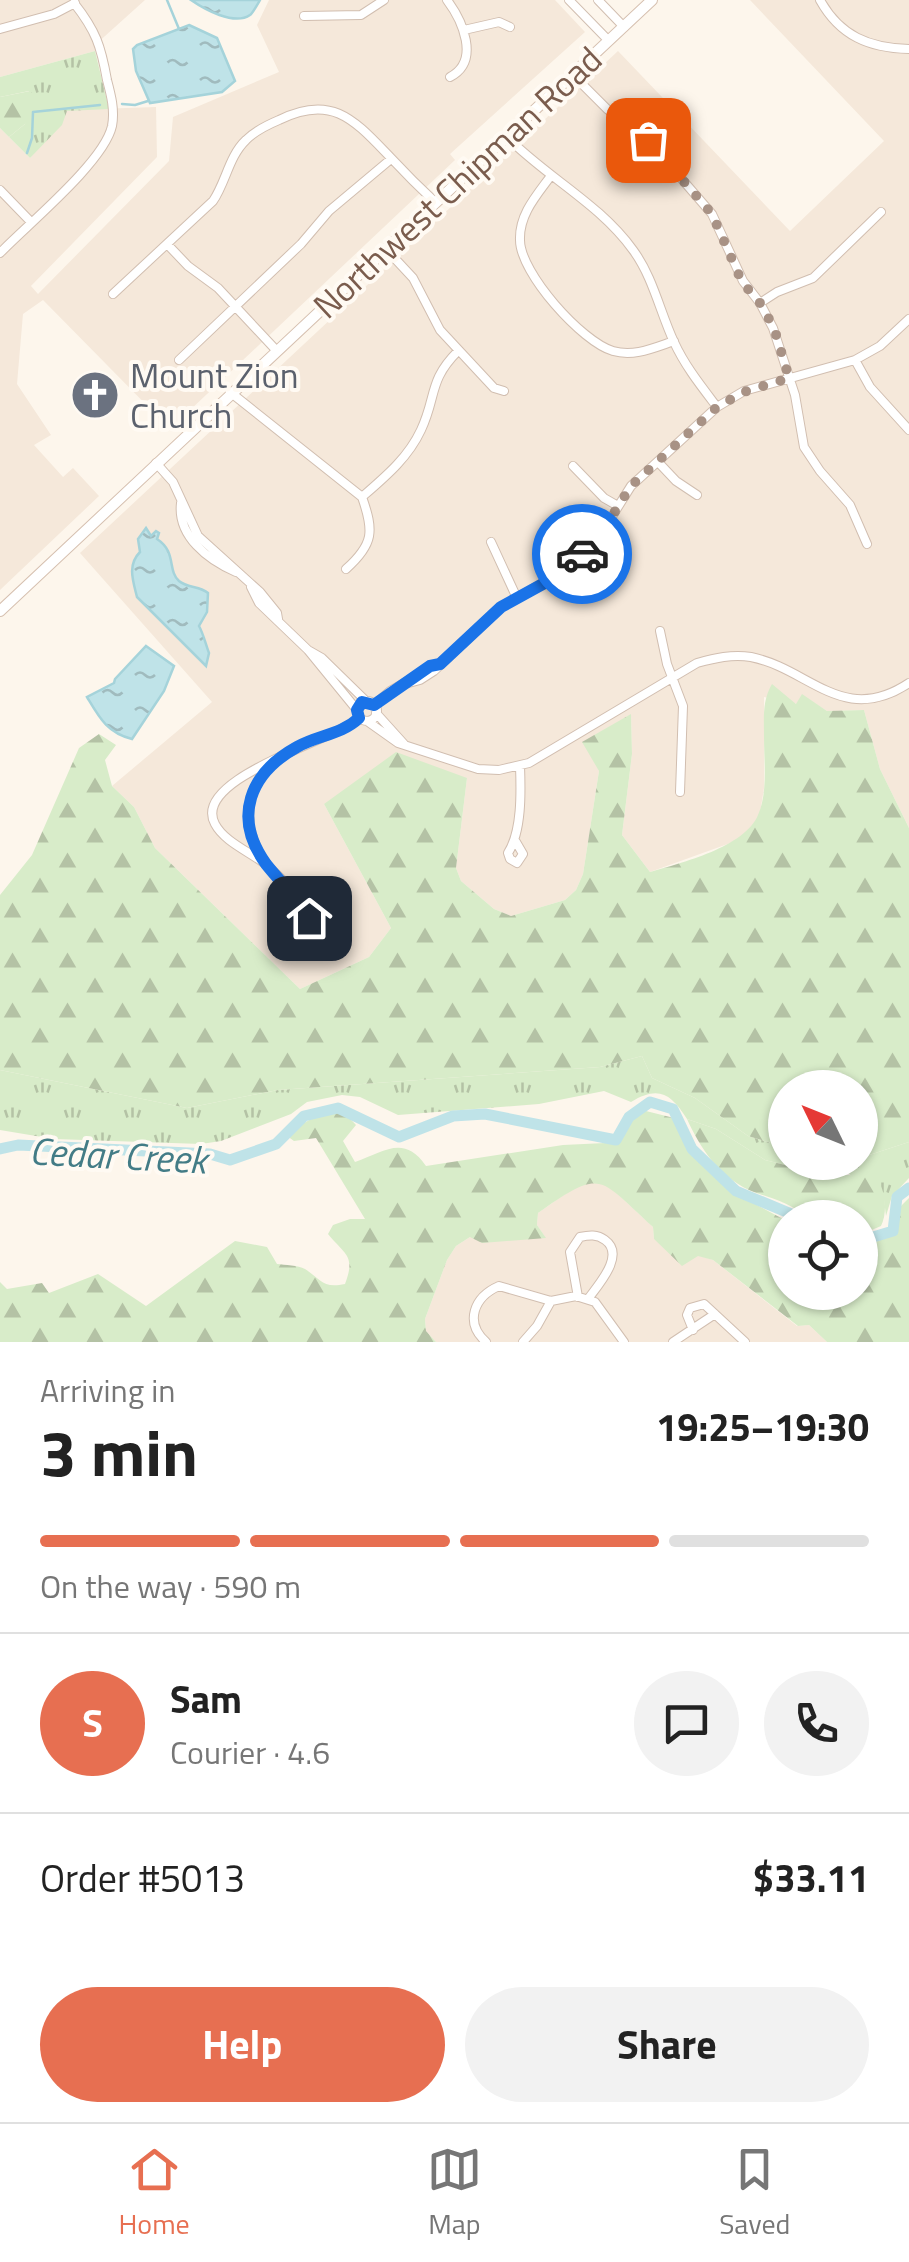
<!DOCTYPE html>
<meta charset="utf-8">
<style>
body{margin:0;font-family:"Titillium Web",sans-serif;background:#f2f2f2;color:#222;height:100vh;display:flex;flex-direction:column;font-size:38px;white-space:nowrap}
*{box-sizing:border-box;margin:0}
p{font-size:32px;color:#767676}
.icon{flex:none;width:55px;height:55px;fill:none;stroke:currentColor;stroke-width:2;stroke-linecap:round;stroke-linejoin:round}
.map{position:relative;height:1342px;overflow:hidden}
.panel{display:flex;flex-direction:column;background:#fff;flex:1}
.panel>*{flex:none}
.needle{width:65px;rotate:313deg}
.tools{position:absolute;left:768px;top:1070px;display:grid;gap:20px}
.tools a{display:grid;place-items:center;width:110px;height:110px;border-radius:50%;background:#fff;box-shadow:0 2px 8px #0004;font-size:50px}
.pin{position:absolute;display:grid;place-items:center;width:85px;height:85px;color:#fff;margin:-42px;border-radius:20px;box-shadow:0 5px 15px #0006}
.courier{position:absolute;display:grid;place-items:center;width:100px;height:100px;margin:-50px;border:8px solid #1a73e8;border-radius:50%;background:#fff;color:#222;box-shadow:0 2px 12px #0007}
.headline em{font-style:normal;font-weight:700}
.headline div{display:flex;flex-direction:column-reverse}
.headline{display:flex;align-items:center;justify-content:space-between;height:170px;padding:0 40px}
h1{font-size:65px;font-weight:700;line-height:75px}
.bar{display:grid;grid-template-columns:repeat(4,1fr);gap:15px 10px;align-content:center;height:120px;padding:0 40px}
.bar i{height:12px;border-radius:8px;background:#e0e0e0}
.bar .active{background:#e76f51}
.bar p{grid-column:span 4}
.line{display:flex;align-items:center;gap:25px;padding:0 40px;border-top:2px solid #e0e0e0}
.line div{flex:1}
.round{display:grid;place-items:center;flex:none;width:105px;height:105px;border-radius:52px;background:#f2f2f2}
.primary-button{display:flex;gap:20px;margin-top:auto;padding:20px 40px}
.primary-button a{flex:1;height:115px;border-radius:60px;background:#e76f51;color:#fff;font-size:40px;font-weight:700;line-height:115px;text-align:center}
.primary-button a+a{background:#f2f2f2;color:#222}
.tabs{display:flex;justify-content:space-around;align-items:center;height:140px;border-top:2px solid #e0e0e0;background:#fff;font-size:28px;color:#767676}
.tabs a{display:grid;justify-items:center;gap:5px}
.tabs .active{color:#e76f51}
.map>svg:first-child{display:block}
.residential{fill:#f5e8da}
.grass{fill:url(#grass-tufts)}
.forest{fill:url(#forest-firs)}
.water{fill:url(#water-ripples);stroke:#a5d3da;stroke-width:2.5}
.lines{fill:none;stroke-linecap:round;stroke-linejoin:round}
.stream{stroke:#a5d3da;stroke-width:2.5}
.river{stroke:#bfe3e8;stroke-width:11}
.street-casing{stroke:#d1beb0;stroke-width:10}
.secondary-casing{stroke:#d6c0b0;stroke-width:12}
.street{stroke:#fff;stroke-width:8}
.secondary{stroke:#fff;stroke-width:10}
.done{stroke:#a89285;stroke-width:10;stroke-dasharray:0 18}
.route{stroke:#1a73e8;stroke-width:12}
.labels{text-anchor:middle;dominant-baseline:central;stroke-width:8;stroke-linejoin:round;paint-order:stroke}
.street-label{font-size:35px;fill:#7a5c4d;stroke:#fffaf3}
.worship-label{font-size:35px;fill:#5b616d;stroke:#fffaf3;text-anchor:start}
.water-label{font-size:38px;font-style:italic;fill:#437c86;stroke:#fffaf3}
</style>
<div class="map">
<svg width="909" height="1342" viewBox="0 0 909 1342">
<defs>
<pattern id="grass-tufts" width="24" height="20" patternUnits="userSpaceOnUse" patternTransform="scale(2.5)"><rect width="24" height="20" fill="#d8ecc9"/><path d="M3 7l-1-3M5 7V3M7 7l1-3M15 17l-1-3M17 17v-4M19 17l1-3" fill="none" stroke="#b4c2a5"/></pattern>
<pattern id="forest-firs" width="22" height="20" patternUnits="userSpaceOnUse" patternTransform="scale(2.5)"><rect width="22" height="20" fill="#d8ecc9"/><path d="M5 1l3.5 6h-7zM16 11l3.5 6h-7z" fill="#b4c2a5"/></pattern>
<pattern id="water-ripples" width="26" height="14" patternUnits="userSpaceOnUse" patternTransform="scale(2.5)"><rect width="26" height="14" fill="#bfe3e8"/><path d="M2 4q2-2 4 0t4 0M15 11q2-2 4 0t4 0" fill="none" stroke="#a0bbbe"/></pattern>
</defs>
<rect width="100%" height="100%" fill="#fdf6ec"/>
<!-- residential -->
<path class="residential" d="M0,0H145L95,45V51L0,77Z
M269,0H555L585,32L450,154L455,160L170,429L43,300L23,314L17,384L51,435L34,445L63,477L73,468L99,496L0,590V128L30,158L67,110L156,107L157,157L31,286L38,294L169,161L173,117L279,72L257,25Z
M750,0H909V828L880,769L864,710L827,711L802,695L797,704L764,697V788L760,813L752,827L736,841L650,872L622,835L632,754L631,715L595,759L599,771L583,874L576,890L565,900L511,916L494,909L461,881L456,868L467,778L324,804L391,928L369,957L300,989L155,848L134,807L112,786L212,702L80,553L618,51L790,231L884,141Z
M594,1182L608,1185L653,1227L654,1239L713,1260L797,1326L809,1325L827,1342H436L426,1331L425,1319L447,1260L456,1246L470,1237H545L537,1225L538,1213L578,1185Z"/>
<!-- grass -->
<path class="grass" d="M95,51L109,109L67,111L62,125L30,158L9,137L25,124L29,91L0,97V77Z
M642,1056L652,1078L695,1098L748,1136L785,1147V1162H860V1158L909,1142V1178L892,1196L886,1216L884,1200L849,1174H821L765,1160L716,1129L687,1119C671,1094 659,1085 631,1102L604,1091L539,1104L398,1115L360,1097L342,1095L307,1102L291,1114L221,1141L201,1144L54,1139L0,1130V1070L187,1108L278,1090L600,1067Z"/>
<!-- forest -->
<path class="forest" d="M30,91L39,99L25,124L9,137L0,128V97Z
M772,684L796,704L802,694L827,711L864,710L880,769L909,828V1142L860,1158V1088H785V1147L748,1136L695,1098L652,1078L642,1056L600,1067L278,1090L187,1108L0,1070V895L32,855L79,748L99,734L116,745L105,760L112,786L134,807L155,848L300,989L369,957L391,928L324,804L396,752L467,778L456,868L461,881L494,909L511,916L565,900L576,890L583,874L599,771L582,742L631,714L632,754L622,835L650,872C681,863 745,847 758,815C768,793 764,762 764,737C764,718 762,701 772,684Z
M646,1111L674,1118C700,1173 733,1193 785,1220V1292H860V1249L887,1237L901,1206L909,1198V1342H827L809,1325L798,1326L713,1260L698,1256L682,1266L654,1239L653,1227C598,1177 603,1167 538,1213L537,1225L546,1238L482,1243L470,1237L456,1246L447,1260L425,1319L426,1331L436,1342H0V1282L7,1289L42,1283L49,1293L98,1274L146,1306L235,1241L267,1247L277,1264C285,1265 298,1265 305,1269C321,1279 322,1289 345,1284C356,1255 345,1255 328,1234L333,1225L350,1219H365L316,1138L294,1141L287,1136C306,1120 335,1099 356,1125L343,1141L355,1162C384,1152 404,1134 426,1166L563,1145L605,1143L635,1116Z
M687,1119L716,1129L765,1160L821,1174L874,1176C886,1187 888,1212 881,1226L860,1235V1218L805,1217C791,1202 768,1198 749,1190C719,1176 700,1148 687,1119Z"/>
<!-- water -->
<path class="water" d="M191,0H260C259,2 252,14 250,15C234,26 204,9 191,0Z
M189,25L217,38L235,81L222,92L150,103L136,71L133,49L137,45Z
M146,528L151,536L156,531L159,533L157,539C177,552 167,570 179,581C187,588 200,586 208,593L207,612L199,626C203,633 206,645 209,653L206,666L137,597C133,581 127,565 140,552L138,539Z
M146,646L174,666L164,691L132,739C107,733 99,717 87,697L114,683L115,679Z"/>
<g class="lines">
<!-- stream -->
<path class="stream" d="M167,0L179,29
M122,104L135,105L148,101
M27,153L32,138L33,112L100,105"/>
<!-- river -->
<path class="river" d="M0,1149L18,1145L210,1154L230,1160L276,1144L304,1116L338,1108L399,1137L453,1116L485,1114L616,1140L629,1117L650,1102L673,1109L692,1149L736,1191L801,1218
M860,1241L893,1231L897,1197L909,1188"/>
<!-- street casing -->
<g class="street-casing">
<path id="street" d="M447,0C462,20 481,61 450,77
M569,0L609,41
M598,0L624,27
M820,0C840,36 869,48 909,49
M304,16L361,15L384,0
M0,29L54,14L75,3
M464,30L499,22L510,27
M573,75L607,109L648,140L712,214L743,281L760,303L773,328L795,395L804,447L820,471L850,505L867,544
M506,136C546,177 599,203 633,250C653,277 660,312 674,342C685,366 701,386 717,407
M550,177C536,196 519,215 520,240C520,273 582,342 613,351C634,357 653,348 674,341
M0,190L31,222
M167,244L188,266L218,288L276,350
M386,249L413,278L440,330L494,388L504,391
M0,253C28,224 104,162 112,126C115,110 111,95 107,80C101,46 96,31 74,3
M113,294L213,201C226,182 229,156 246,140C255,131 267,125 279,120C333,93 355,121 391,158C405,173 420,188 435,202
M760,303L777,292L813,278L881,212
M179,360L301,244L329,211L391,159
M855,360L870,387L909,430
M230,392L362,497
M658,462L676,481L697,495
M156,463L173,482L198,536L260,592L277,613L278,619
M573,466L604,498L618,506
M362,497C385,477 408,458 421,430C437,396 428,381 458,351
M181,503C177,536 208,560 236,572
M491,542L516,596
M346,569C374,544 374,531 362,497
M251,587L259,603L308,650L357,710
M660,631L667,664L683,706L680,792
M308,650L322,658L366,701
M405,684L420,680L434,671L501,607L568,568L601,534L631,486L717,407L744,391L855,360L880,346L909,319
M357 711a10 10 0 1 1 20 0a10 10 0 1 1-20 0Z
M374,705L390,691L439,663
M376,713L404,744
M367,721L398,743L478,769L499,770L529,763L697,663C715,658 732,654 751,657C810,669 843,727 909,683
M516,842L523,854L517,863L510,859L508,853C522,831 521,792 520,766
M264,861C244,829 242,794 270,765
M297,896L323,912L326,919L322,926L317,927C307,919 304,906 296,895C289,885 278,876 269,867C253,853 225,843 215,824C190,778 336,740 359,718
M578,1297L570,1252L580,1237C589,1235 597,1234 605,1240C626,1255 598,1285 588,1299
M693,1330L687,1315L690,1308L704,1304L745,1342
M486,1342C464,1322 474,1297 499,1286L551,1301L576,1296L595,1302L624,1342
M523,1342L537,1326L551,1301
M673,1342L715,1314"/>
</g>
<!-- secondary casing -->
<g class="secondary-casing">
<path id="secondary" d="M0,611L652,0"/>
</g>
<!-- street -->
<use href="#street" class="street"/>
<!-- secondary -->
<use href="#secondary" class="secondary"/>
</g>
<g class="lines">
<!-- done -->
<path class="done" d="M582,554L601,534L631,486L717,407L744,392L789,378L774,328L760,303L742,282L712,214L648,140"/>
<!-- route -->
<path class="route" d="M309,918C297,897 281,883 266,864C232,817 250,773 297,747C318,735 341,735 359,718L357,710L362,702L374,705L430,666L440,664L501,607L561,574L582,554"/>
</g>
<!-- icons -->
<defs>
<g id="church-disc" transform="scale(2.5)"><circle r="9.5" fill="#6b7280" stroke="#fffaf3"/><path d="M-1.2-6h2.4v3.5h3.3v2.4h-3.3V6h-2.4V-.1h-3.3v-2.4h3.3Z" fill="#fff"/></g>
</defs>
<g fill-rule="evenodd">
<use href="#church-disc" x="95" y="395"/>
</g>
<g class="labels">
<!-- street labels -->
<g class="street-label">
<text transform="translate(457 182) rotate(-43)">Northwest Chipman Road</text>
</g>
<!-- worship labels -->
<g class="worship-label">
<text x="130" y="375">Mount Zion<tspan x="130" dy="40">Church</tspan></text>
</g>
<!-- water labels -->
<g class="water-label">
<text transform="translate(118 1155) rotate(3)">Cedar Creek</text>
</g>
</g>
</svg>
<div class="tools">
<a><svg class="needle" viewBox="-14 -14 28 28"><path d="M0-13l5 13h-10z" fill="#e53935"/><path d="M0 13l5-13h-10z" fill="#767676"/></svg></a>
<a><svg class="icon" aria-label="locate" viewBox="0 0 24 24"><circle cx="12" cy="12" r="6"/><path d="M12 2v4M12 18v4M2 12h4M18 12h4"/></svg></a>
</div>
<div class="pin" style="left:648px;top:140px;background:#ea580c"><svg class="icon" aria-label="bag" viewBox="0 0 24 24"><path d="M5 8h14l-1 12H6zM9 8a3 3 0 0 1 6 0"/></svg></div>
<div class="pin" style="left:309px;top:918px;background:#1f2937"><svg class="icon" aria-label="home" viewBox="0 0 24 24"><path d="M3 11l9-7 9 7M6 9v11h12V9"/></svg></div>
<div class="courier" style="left:582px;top:554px"><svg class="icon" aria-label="car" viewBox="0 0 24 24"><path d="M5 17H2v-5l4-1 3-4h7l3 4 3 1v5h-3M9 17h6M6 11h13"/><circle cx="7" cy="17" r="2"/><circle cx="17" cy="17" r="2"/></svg></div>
</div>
<section class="panel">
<div class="headline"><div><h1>3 min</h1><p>Arriving in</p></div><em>19:25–19:30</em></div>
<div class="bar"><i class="active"></i><i class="active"></i><i class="active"></i><i></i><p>On the way · 590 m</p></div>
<div class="line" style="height:180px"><b class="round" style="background:#e76f51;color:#fff">S</b><div><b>Sam</b><p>Courier · 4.6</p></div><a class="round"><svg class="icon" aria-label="chat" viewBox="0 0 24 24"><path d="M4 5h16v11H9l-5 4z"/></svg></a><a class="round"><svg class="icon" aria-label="phone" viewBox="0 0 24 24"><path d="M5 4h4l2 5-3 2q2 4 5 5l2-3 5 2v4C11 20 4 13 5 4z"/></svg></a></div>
<div class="line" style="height:130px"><div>Order #5013</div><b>$33.11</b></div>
<div class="primary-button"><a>Help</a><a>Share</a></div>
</section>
<nav class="tabs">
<a class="active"><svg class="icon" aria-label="home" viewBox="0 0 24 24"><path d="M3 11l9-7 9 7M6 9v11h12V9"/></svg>Home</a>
<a><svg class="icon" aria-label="map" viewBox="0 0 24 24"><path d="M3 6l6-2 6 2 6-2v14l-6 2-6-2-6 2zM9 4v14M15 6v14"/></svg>Map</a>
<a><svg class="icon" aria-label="saved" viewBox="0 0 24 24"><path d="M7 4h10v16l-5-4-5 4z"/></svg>Saved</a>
</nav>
